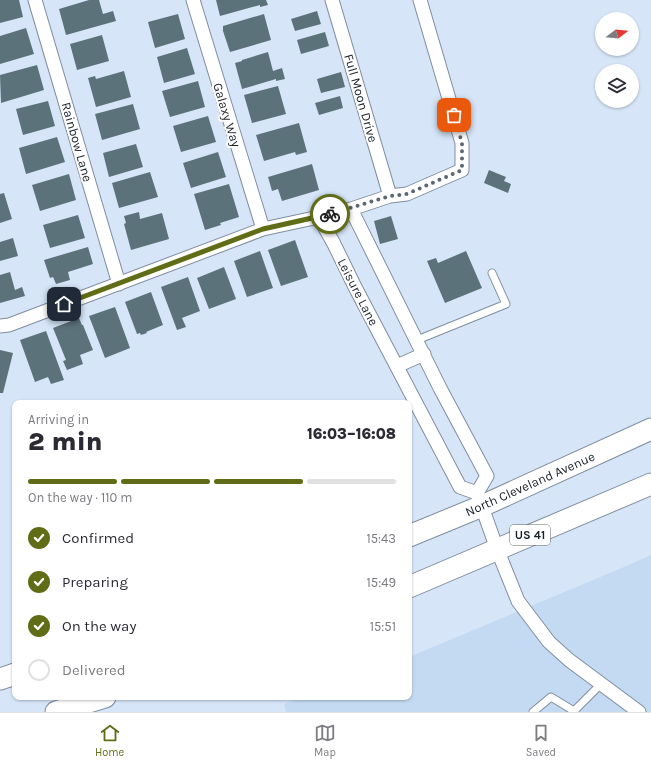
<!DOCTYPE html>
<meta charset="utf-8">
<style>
body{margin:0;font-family:Karla,sans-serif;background:#f2f2f3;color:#2b2b33;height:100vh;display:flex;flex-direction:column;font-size:15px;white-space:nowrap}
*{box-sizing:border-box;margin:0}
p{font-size:13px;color:#7c7c81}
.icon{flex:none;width:22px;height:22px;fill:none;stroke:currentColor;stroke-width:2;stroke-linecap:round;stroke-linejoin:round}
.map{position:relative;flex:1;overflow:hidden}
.sheet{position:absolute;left:12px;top:400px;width:400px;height:300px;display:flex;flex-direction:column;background:#fff;border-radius:8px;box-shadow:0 1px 3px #0004}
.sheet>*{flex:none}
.needle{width:26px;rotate:74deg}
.buttons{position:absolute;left:595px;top:12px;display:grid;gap:8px}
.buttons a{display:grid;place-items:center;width:44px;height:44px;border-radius:50%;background:#fff;box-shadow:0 1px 3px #0004;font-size:20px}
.pin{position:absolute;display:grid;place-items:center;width:34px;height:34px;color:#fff;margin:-17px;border-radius:8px;box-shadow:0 2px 6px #0006}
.courier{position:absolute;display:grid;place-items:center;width:40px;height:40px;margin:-20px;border:3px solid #616d16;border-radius:50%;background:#fff;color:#222;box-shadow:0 1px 5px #0007}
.head em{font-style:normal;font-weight:800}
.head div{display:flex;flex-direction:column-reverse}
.head{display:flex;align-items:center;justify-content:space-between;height:68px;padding:0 16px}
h1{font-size:26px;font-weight:800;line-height:30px}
.bar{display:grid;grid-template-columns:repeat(4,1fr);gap:6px 4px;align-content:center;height:48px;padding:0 16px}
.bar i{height:5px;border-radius:3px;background:#e1e1e2}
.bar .active{background:#616d16}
.bar p{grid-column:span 4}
ol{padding:0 16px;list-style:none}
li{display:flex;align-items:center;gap:12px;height:44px}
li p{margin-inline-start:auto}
li .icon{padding:4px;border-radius:50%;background:#616d16;color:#fff;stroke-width:4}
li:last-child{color:#7c7c81}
li i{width:22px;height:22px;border:2px solid #e1e1e2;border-radius:50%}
.menu{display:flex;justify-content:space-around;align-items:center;height:56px;border-top:1px solid #e1e1e2;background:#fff;font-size:11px;color:#7c7c81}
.menu a{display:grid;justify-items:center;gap:2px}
.menu .active{color:#616d16}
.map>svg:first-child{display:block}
.built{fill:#c4daf2}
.building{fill:#5c727b}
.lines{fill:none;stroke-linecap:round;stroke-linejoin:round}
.lane-casing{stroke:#7f8e9f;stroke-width:9}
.street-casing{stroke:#7f8e9f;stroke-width:15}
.primary-casing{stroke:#7f8e9f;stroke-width:23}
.lane{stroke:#fff;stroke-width:7}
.street{stroke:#fff;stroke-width:13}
.primary{stroke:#fff;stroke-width:21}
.done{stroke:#5d6771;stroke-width:4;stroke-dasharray:0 7.2}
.route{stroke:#616d16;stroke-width:5}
.labels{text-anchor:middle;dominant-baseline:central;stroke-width:4;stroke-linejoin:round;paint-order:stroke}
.shield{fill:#fff;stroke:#606468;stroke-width:1}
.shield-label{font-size:12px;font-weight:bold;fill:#1c2228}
.street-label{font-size:13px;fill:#1c2228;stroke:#fff}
</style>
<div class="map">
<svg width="651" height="712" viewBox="0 0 651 712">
<rect width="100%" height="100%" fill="#d6e6f8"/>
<!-- built -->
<path class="built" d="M651,555V712H286L284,704L303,697H409V657L624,567Z"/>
<!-- building -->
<path class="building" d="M0,0H19L23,17L0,23Z
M89,0H99L103,14L113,11L116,21L66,35L59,9Z
M216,0H266L268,5L260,7V5L220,16Z
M317,11L321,24L295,31L291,19Z
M178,14L185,39L155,48L148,22Z
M264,14L271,40L230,52L223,31V26Z
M26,28L34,54L0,64V36Z
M325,32L329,46L301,54L297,40Z
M102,35L109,61L77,70L70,44Z
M187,48L195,74L164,83L157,57Z
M268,52L273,71L282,68L285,79L276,81V79L242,89L235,63L242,61V60Z
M37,65L44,90L1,103L0,75Z
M124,71L131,97L96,107L88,78L95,76L96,79Z
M341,72L345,87L321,93L317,79Z
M198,81L205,107L170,117L162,91Z
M278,86L286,114L252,123L244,95Z
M340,96L343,108L319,115L315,103Z
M48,101L55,126L23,135L16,109Z
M133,104L140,129L102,140L95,114Z
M208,116L216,142L181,152L173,126Z
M299,123L307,152L296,155L295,152L264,161L256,135Z
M57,137L65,162L26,174L19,148Z
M136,144L143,167L109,177L103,153Z
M218,152L226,177L191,188L183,163Z
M312,164L319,190L282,201L278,189L272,191L268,177Z
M489,170L506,177L504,181L511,184L508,193L484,183Z
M150,172L158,197L119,208L112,183Z
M69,174L76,200L40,211L32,185Z
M229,184L239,217L220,223L221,225L205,230L194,194Z
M4,193L12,219L0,223V194Z
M139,212L140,219L162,213L169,239L131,250L124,224L126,223L124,216Z
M78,215L85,238L50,248L43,225Z
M391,216L398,239L380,244L374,221Z
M13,238L18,256L0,261V242Z
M295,240L308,277L281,286L268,250Z
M88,247L93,264L68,272L70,280L56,284L53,277L50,278L44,260Z
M260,251L273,288L247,297L234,261Z
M466,251L482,288L445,303L427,261L436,258L438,263Z
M224,267L236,299L209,309L197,278Z
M10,272L15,290L22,287L25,296L0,303V275Z
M188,277L200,311L182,318L186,327L177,330L161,287Z
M151,292L163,325L146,332L147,333L141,335L140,333L137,334L125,302Z
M115,307L130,348L105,358L89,316Z
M79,318L82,325H83L93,350L80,355L83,364L67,370L63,361L66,360L53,328Z
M46,331L64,380L51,384L48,377L35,382L20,340Z
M0,350L13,353L3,393H0Z"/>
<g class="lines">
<!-- lane casing -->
<g class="lane-casing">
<path id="lane" d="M417,340L506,304L492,273
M533,712L551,697L574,711
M575,712L574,711L601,684"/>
</g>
<!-- street casing -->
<g class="street-casing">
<path id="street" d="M35,0L119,284
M193,0L263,229
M332,0L390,196
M351,209L440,388L487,476L477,493L497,549L518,601L549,642L569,660L639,712
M319,217L334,244L355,287L460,487L477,493
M0,326L9,325L263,229L319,217L351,209L390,196L407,194L462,170V143L420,0
M397,366L424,354"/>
</g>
<!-- primary casing -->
<g class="primary-casing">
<path id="primary" d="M409,536L482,506L651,429
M409,587L651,484
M0,679L15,674
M56,712L105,697"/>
</g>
<!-- lane -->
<use href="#lane" class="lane"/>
<!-- street -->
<use href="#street" class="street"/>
<!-- primary -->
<use href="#primary" class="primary"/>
</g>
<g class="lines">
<!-- done -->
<path class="done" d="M330,214L390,196L407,194L462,170V143L454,115"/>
<!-- route -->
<path class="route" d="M64,304L263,229L330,214"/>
</g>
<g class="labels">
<!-- shield labels -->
<rect class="shield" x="510" y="525" width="40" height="20" rx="3"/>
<g class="shield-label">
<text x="530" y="535">US 41</text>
</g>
<!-- street labels -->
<g class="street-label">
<text transform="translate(361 98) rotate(74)">Full Moon Drive</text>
<text transform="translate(227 115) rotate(73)">Galaxy Way</text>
<text transform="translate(77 142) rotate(74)">Rainbow Lane</text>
<text transform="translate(358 292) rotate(63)">Leisure Lane</text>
<text transform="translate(530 484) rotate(-24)">North Cleveland Avenue</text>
</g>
</g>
</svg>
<div class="buttons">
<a><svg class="needle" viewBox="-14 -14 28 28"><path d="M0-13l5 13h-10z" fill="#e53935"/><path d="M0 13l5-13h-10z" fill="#7c7c81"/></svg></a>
<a><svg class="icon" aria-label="layers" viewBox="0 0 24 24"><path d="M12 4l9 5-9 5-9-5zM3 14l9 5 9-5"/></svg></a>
</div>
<div class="pin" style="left:454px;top:115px;background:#ea580c"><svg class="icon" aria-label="bag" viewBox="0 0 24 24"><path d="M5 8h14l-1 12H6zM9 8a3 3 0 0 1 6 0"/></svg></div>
<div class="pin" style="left:64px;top:304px;background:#1f2937"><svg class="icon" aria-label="home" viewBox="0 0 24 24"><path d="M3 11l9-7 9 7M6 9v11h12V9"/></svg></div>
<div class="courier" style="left:330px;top:214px"><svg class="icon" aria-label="bike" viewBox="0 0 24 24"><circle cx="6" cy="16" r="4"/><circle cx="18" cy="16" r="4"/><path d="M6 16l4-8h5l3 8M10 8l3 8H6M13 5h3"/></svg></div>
<section class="sheet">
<div class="head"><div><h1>2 min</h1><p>Arriving in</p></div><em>16:03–16:08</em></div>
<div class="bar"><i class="active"></i><i class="active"></i><i class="active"></i><i></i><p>On the way · 110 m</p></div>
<ol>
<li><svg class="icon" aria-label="check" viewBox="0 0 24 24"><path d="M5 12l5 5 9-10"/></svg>Confirmed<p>15:43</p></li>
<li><svg class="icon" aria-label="check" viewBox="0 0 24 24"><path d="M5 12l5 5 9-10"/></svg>Preparing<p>15:49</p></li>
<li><svg class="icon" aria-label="check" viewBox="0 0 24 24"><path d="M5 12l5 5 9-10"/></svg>On the way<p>15:51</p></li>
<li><i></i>Delivered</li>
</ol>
</section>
</div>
<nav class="menu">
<a class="active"><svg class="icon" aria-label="home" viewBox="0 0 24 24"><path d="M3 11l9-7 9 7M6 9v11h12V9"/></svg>Home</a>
<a><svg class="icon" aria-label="map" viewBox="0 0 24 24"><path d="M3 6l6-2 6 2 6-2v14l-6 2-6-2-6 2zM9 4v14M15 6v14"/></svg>Map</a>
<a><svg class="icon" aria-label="saved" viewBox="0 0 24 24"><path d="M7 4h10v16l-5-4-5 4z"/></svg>Saved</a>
</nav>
